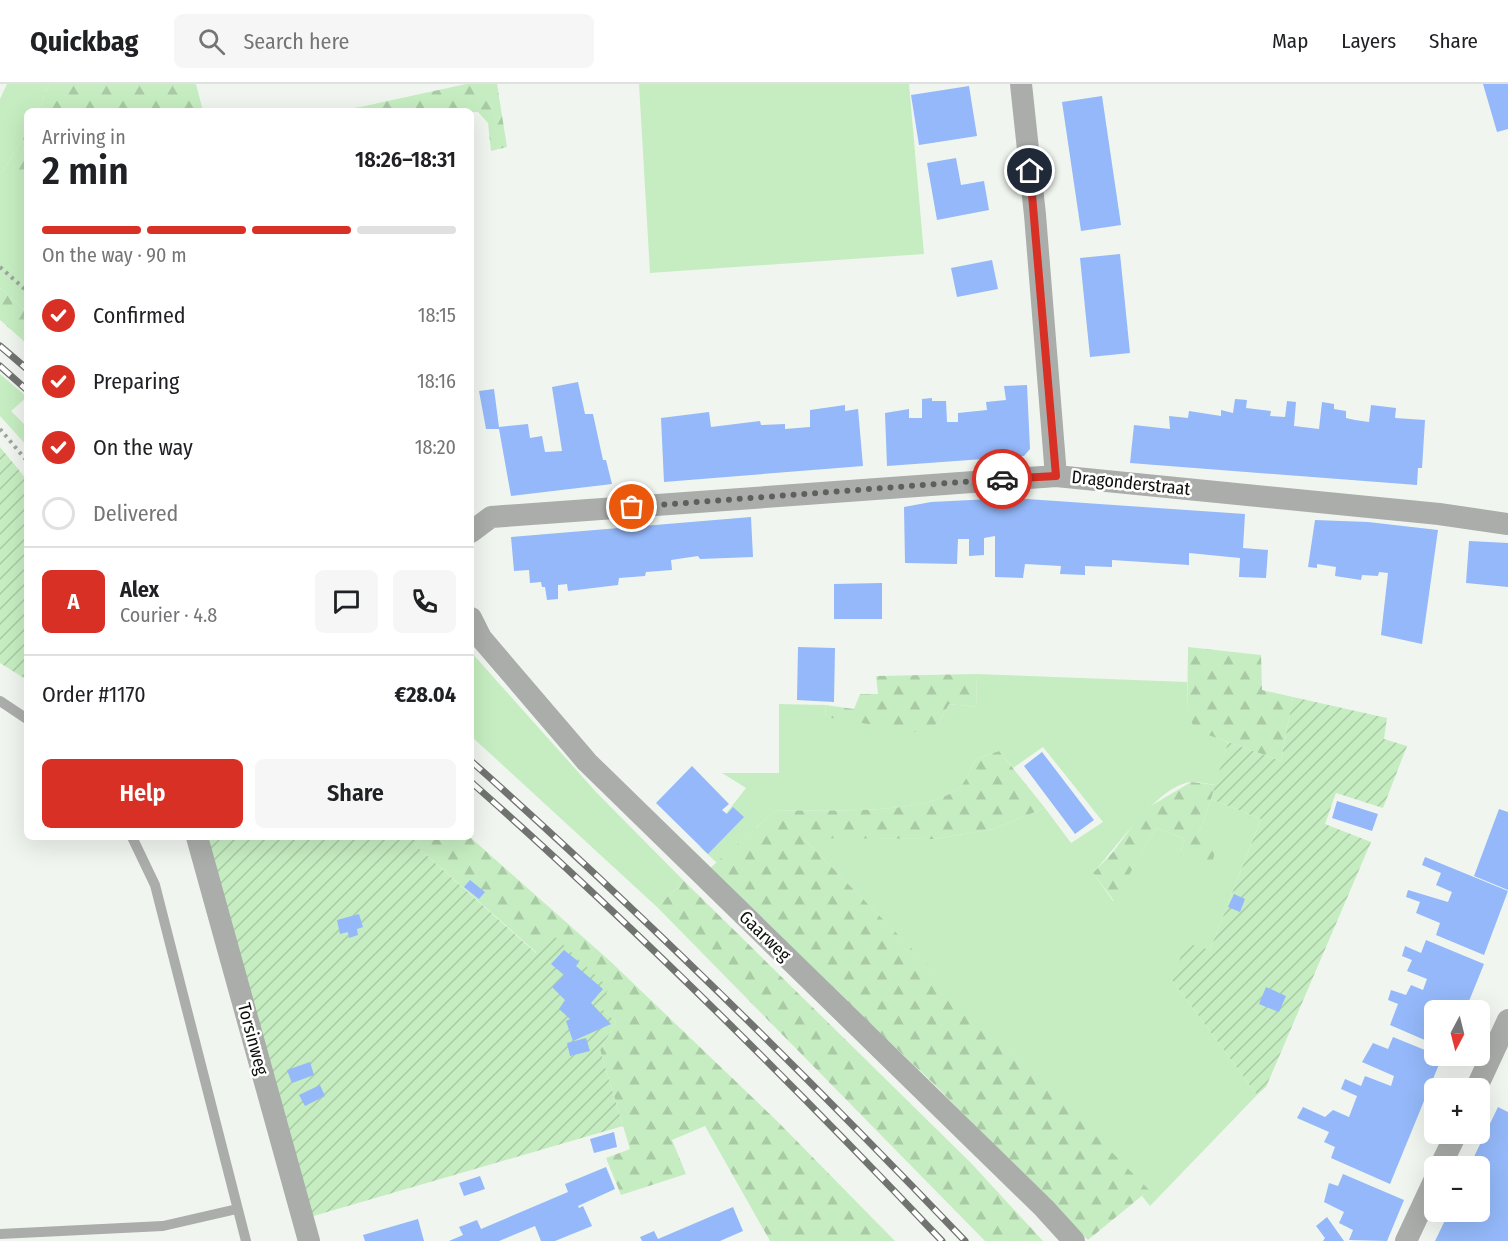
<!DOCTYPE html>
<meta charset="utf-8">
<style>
body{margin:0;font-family:"Fira Sans Condensed",sans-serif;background:#f6f6f6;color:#202124;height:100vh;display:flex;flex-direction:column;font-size:22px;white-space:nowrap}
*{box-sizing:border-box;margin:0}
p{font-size:20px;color:#757577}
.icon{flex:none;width:33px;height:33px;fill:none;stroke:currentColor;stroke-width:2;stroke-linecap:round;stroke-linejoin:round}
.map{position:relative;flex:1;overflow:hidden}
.panel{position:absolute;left:24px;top:24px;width:450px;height:732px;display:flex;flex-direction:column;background:#fff;border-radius:9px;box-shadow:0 6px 24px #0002}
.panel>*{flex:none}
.needle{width:39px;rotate:187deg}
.buttons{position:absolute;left:1424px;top:916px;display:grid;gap:12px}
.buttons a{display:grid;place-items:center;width:66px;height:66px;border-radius:9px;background:#fff;box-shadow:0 6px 24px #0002;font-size:30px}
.pin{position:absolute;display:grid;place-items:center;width:51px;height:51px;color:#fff;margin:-26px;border:3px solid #fff;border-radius:50%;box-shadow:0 2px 6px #0007}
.courier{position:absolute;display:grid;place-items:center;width:60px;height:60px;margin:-30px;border:4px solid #d93025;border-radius:50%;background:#fff;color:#222;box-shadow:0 2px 8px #0007}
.overview em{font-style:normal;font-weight:600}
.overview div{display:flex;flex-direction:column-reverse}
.overview{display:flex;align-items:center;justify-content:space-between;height:102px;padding:0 18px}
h1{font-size:39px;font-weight:600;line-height:45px}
.bar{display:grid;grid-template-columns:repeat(4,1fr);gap:9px 6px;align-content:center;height:72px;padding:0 18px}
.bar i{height:8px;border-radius:4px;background:#e0e0e0}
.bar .current{background:#d93025}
.bar p{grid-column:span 4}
.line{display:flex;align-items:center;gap:15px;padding:0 18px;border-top:2px solid #e0e0e0}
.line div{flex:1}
.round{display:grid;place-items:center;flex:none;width:63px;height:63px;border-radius:9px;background:#f6f6f6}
ol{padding:0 18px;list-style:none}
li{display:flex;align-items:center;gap:18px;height:66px}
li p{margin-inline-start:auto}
li .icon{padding:6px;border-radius:50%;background:#d93025;color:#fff;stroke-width:4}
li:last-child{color:#757577}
li i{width:33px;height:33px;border:3px solid #e0e0e0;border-radius:50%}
.cta{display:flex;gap:12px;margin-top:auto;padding:12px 18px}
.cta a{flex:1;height:69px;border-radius:9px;background:#d93025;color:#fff;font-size:24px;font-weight:600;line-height:69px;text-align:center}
.cta a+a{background:#f6f6f6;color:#202124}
header{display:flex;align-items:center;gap:36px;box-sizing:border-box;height:84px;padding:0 30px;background:#fff;border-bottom:2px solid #e0e0e0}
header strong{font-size:28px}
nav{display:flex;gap:33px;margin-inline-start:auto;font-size:21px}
.search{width:420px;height:54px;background:#f6f6f6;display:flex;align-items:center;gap:15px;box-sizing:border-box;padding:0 21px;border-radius:9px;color:#757577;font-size:22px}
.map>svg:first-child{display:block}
.green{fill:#c6edc1}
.forest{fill:url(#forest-firs)}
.garden{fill:url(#garden-furrows)}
.building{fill:#94b8f9}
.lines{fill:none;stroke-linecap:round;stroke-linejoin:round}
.path{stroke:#a0a49f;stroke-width:4;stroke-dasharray:3 4.5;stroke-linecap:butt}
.service{stroke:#aaadaa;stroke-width:10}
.minor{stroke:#aaadaa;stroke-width:22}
.rail-casing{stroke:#70736f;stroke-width:7}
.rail{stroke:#fff;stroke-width:4.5;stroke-dasharray:14;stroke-linecap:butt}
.done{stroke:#5d605c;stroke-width:6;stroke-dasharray:0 10.8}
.route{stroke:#d93025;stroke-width:8}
.labels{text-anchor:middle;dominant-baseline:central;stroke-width:5;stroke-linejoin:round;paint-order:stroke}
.street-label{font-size:18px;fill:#0e100d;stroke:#fff}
</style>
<header>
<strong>Quickbag</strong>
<div class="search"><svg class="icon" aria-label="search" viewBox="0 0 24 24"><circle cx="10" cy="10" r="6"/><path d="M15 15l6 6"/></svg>Search here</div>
<nav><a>Map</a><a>Layers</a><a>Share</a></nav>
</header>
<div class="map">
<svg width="1508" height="1157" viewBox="0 0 1508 1157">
<defs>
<pattern id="forest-firs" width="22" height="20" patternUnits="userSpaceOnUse" patternTransform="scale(1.5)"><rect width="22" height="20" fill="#c6edc1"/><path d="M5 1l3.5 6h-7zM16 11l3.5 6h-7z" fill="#a9caa5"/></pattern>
<pattern id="garden-furrows" width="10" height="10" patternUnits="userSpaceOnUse" patternTransform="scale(1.5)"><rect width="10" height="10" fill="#c6edc1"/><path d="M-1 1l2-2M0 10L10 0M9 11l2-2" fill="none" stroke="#a9caa5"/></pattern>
</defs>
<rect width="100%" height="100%" fill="#f0f6ef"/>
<!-- green -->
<path class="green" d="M7,0H49L38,27H27V48L1,90H27V228L0,204V15Z
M639,0H909L924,170L650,189Z
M0,290L27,313L11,327L27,343V362L0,332Z
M471,568L596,708L684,797L657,823L471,652Z
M976,590L1187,598C1187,642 1186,643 1228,658L1216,701C1208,700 1200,698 1192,698C1158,700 1116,765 1093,789L1113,817L1156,744L1185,755L1180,769L1199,749L1211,715L1261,735L1210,866L1172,896L1257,1011L1150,1122L1142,1112L1148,1106L802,753L935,755L993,745L1045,724L1071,759L1103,738L1043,663L1013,684L999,667L976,675C971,683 967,696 960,703C927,733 821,725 775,727L717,779L700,763L746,704L722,689H779V620L825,621L826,633L939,639L949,620L977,623Z"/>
<!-- forest -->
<path class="forest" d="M49,0H196L203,27H38Z
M466,0H497L507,63L491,67L488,39L478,28L342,27Z
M27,48V90H1Z
M0,204L27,228V260L0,236Z
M1188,563L1261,571L1262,606L1293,613L1281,677L1197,647L1187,632Z
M976,590L977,623L949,620L939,639L916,648L826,633L825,621L854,625L860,610H878L876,592Z
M999,667L1045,724L993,745L935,755L803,754L1149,1106L1088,1156L934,1000L708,786L775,727C821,725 926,733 960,703C967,696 971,683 976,675Z
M1191,698L1216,701L1199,749L1218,757L1212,779L1180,769L1185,755L1156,744L1114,817L1093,789L1113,768L1144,726Z
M423,753H470L610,877L777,1037L895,1157H770L705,1042L672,1056L686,1090L621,1111L606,1074L630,1065L600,966L616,938L599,922L551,849L537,869L415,761Z
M684,797L971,1079L1043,1157H985L657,823Z"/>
<!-- garden -->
<path class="garden" d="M0,363L27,396V596L0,579Z
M1293,613L1387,634L1384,655L1407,662L1383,724L1336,709L1325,740L1371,758L1266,1003L1257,1011L1172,896L1186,859L1210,866L1261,735L1211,715L1228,658L1281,677Z
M208,753H423L415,761L536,869L550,848L609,904L599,922L616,938L600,966L623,1042L310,1133Z"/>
<!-- building -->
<path class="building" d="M1483,0H1508V45L1497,48Z
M969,2L977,52L919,61L911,11Z
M1102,12L1121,141L1081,147L1062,18Z
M956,74L961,101L984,97L989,126L937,136L927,79Z
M1120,170L1130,269L1090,273L1080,174Z
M992,176L998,205L957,213L951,184Z
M578,298L585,330H593L603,376H606L612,400L511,412L499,345H486L479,307L494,305L499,343L528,340L530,354L542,352L545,368L562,367L552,303Z
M1027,301L1030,365L1024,372L887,382L885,329L909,325V334H922V315L932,314V317H946L947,338H958V329L987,326L986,318L1006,316L1004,302Z
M1235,315L1247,316L1246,324L1271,327L1270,332L1285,333L1287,317L1296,318L1294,342L1319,345L1322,318L1334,320V325L1346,327V334L1355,336L1369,338L1371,321L1396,324L1395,334L1425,336L1422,384H1418L1417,401L1130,379L1134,341L1170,345L1169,332L1188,334L1189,327L1221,332V326L1233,329Z
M845,321V327L858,325L863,382L664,398L661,334L709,328L711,343L760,337L761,341L785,340V345L810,343V326Z
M1011,414L1245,430L1243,464L1268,466L1266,494L1239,493L1240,474L1189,469V481L1112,476V483L1085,482V491L1060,490L1061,482L1025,480L1023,494L995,493V452L984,454V471L969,472V455H958L957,480L905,479L904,423L931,418Z
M751,433L753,473L700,475L698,472L671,476L672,486L646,488L645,492L619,494L618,501L568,507L567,500L558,501V515L547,516L545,503H542L541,498L530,499L529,486L514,487L511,453Z
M1315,436L1368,438L1438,446L1422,560L1381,551L1388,489L1379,488L1378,492L1362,491L1361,496L1335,492L1336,483L1317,480V484L1308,483Z
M1469,457L1508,459V503L1466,499Z
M882,499V535H834V500Z
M798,563L835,564L834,618L797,616Z
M1042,668L1094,736L1075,750L1024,682Z
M692,682L729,720L722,726L727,730L733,723L744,733L708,770L656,719Z
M1337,717L1378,730L1372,747L1332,734Z
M1499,725L1508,728V806L1474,792Z
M1425,773L1508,807L1484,871L1436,851L1440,839L1416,829L1420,818L1406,813L1408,806L1448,818L1452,808L1436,801L1441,789L1422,781Z
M470,796L485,808L479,815L464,803Z
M1234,810L1245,815L1240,828L1228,823Z
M359,830L363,843L357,845L358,851L349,854L348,848L340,850L337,836Z
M1426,856L1484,880L1465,927H1434V960L1390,941L1398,920L1388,916L1391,906L1406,911L1411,901L1423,906L1427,895L1407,887L1412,876L1402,872L1405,862L1421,869Z
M564,866L579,878L576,882L603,905L591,919L611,940L573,957L566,937L570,935L559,925L565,916L552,903L564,891L551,880Z
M1266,903L1286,912L1279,928L1259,920Z
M1393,953L1442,973L1390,1100L1331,1074L1335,1063L1324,1058L1329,1048L1297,1034L1303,1023L1325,1033L1333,1026L1349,1033L1357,1012L1341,1005L1345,995L1361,1002L1365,992L1391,1002L1394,992L1362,978L1373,959L1388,965Z
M586,954L590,967L570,972L567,959Z
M310,978L314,991L292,999L287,986Z
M320,1001L325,1012L305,1022L299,1011Z
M1498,1023L1508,1028V1157H1435L1449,1128H1479V1083H1469Z
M614,1048L617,1063L594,1069L590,1055Z
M606,1083L615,1105L578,1122L579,1124L583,1122L592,1142L555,1157H541L535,1142L499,1157H449L463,1151L459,1143L477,1136L481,1145L568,1108L565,1100Z
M1343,1090L1404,1116L1387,1157L1349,1156L1353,1146L1339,1139L1344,1128L1324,1118L1329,1099L1338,1102Z
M480,1092L485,1105L464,1112L459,1099Z
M733,1123L743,1147L720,1157H642L640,1153L654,1147L658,1155Z
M1327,1133L1344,1157H1323L1325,1154L1316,1142Z
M418,1135L424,1157H365L363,1151Z"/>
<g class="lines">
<!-- path -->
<path class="path" d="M0,183L27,207
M0,345L27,377"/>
<!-- service -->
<path class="service" d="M0,617L27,635
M132,753L155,801L246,1157
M0,1150L163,1142L237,1125"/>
<!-- minor -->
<path class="minor" d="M1021,0L1035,131L1056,392
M471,448L491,433L1056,392L1439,430L1508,440
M471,534L481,554L587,678L1044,1124L1074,1157
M197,753L309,1157
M1476,1005L1508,936
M1440,1083L1456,1050
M1406,1157L1434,1097"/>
<!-- rail casing -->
<g class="rail-casing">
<path id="rail" d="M0,262L27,285
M0,282L27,306
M471,677C643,830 806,991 965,1157
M471,698C635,843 791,998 942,1157"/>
</g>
<!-- rail -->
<use href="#rail" class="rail"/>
</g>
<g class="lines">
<!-- done -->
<path class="done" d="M632,423L1002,395"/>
<!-- route -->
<path class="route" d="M1002,395L1056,392L1030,87"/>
</g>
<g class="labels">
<!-- street labels -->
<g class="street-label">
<text transform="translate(1131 399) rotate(6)">Dragonderstraat</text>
<text transform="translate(765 852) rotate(44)">Gaarweg</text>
<text transform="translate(253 955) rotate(75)">Torsinweg</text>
</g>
</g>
</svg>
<div class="buttons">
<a><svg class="needle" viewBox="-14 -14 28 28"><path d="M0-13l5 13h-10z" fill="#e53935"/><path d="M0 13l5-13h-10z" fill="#757577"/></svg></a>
<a>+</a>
<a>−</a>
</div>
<div class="pin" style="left:632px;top:423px;background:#ea580c"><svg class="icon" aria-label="bag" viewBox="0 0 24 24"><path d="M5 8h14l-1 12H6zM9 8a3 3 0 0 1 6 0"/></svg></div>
<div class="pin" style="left:1030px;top:87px;background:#1f2937"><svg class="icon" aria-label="home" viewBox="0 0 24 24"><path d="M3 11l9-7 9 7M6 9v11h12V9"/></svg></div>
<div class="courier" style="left:1002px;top:395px"><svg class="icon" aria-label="car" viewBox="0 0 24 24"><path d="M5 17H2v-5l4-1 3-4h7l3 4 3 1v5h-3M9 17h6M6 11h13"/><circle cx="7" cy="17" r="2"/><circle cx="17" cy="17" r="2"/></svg></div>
<section class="panel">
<div class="overview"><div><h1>2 min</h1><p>Arriving in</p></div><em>18:26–18:31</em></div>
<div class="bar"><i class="current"></i><i class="current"></i><i class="current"></i><i></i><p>On the way · 90 m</p></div>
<ol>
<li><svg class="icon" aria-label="check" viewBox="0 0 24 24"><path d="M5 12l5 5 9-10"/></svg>Confirmed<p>18:15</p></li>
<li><svg class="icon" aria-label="check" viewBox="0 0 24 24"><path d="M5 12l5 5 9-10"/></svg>Preparing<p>18:16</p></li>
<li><svg class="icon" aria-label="check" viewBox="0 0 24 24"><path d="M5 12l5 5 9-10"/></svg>On the way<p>18:20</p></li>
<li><i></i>Delivered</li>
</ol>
<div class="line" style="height:108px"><b class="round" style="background:#d93025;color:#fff">A</b><div><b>Alex</b><p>Courier · 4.8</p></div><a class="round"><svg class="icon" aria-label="chat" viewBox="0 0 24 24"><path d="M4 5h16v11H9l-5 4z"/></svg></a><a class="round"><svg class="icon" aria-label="phone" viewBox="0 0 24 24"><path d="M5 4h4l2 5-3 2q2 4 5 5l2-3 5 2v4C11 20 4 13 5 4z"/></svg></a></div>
<div class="line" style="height:78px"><div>Order #1170</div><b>€28.04</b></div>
<div class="cta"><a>Help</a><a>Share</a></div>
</section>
</div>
